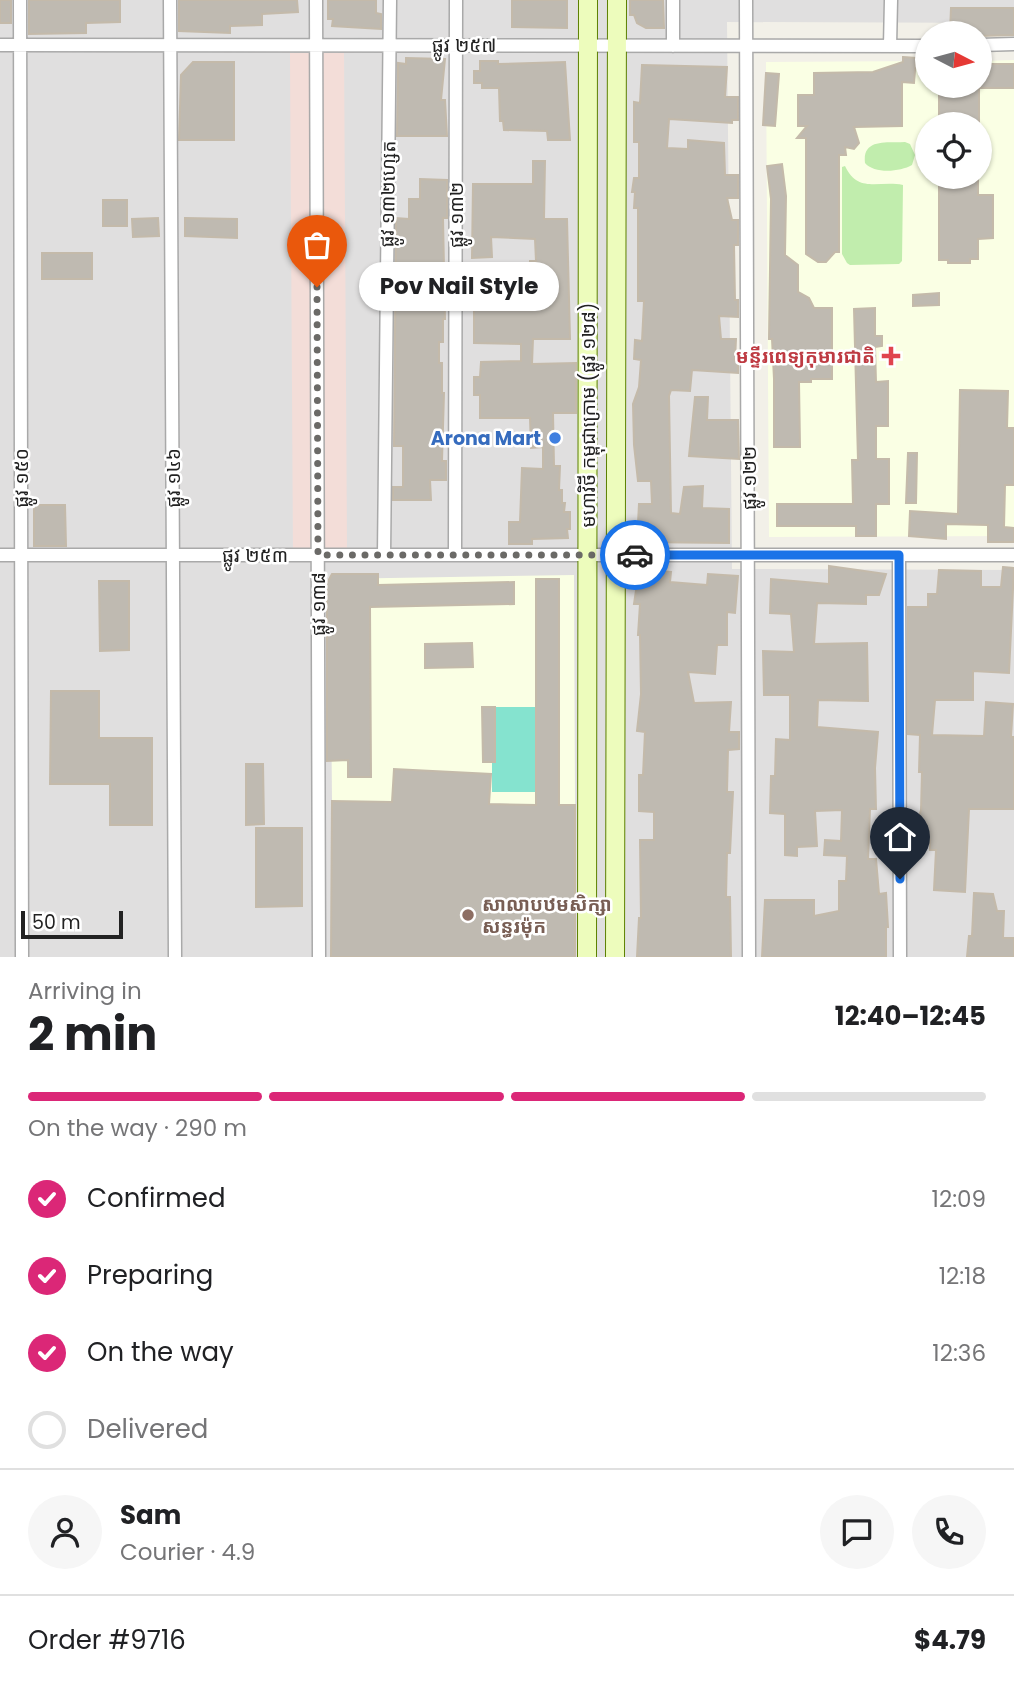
<!DOCTYPE html>
<meta charset="utf-8">
<style>
body{margin:0;font-family:Poppins,"Noto Sans Khmer",sans-serif;background:#f6f6f6;color:#202124;height:100vh;display:flex;flex-direction:column;font-size:26px;white-space:nowrap}
*{box-sizing:border-box;margin:0}
p{font-size:23px;color:#757577}
.icon{flex:none;width:38px;height:38px;fill:none;stroke:currentColor;stroke-width:2;stroke-linecap:round;stroke-linejoin:round}
.map{position:relative;height:957px;overflow:hidden}
.side{display:flex;flex-direction:column;background:#fff;flex:1}
.side>*{flex:none}
.needle{width:46px;rotate:96deg}
.fabs{position:absolute;left:915px;top:21px;display:grid;gap:14px}
.fabs a{display:grid;place-items:center;width:77px;height:77px;border-radius:50%;background:#fff;box-shadow:0 2px 5px #0004;font-size:35px}
.scale{position:absolute;left:21px;bottom:18px;width:102px;box-sizing:border-box;padding-left:7px;border:4px solid #222;border-top:0;font-size:19px;line-height:24px;white-space:nowrap;color:#222;-webkit-text-stroke:5px #fff;paint-order:stroke}
.pin{position:absolute;display:grid;place-items:center;width:60px;height:60px;color:#fff;margin:-72px -30px;border-radius:50% 50% 50% 0;rotate:-45deg;box-shadow:0 0 7px #0007}
.pin .icon{rotate:45deg}
.courier{position:absolute;display:grid;place-items:center;width:70px;height:70px;margin:-35px;border:5px solid #1a73e8;border-radius:50%;background:#fff;color:#222;box-shadow:0 2px 9px #0007}
.bubble{position:absolute;height:49px;border-radius:24px;background:#fff;box-shadow:0 2px 5px #0004;font-size:23px;font-weight:700;line-height:49px;text-align:center}
.headline em{font-style:normal;font-weight:700}
.headline div{display:flex;flex-direction:column-reverse}
.headline{display:flex;align-items:center;justify-content:space-between;height:119px;padding:0 28px}
h1{font-size:46px;font-weight:700;line-height:52px}
.bar{display:grid;grid-template-columns:repeat(4,1fr);gap:10px 7px;align-content:center;height:84px;padding:0 28px}
.bar i{height:9px;border-radius:5px;background:#e0e0e0}
.bar .selected{background:#db2777}
.bar p{grid-column:span 4}
.line{display:flex;align-items:center;gap:18px;padding:0 28px;border-top:2px solid #e0e0e0}
.line div{flex:1}
.round{display:grid;place-items:center;flex:none;width:74px;height:74px;border-radius:37px;background:#f6f6f6}
ol{padding:0 28px;list-style:none}
li{display:flex;align-items:center;gap:21px;height:77px}
li p{margin-inline-start:auto}
li .icon{padding:7px;border-radius:50%;background:#db2777;color:#fff;stroke-width:4}
li:last-child{color:#757577}
li i{width:38px;height:38px;border:4px solid #e0e0e0;border-radius:50%}
.map>svg:first-child{display:block}
.residential{fill:#e0dfdf}
.commercial{fill:#f3ddd8}
.education{fill:#faffe4;fill-rule:evenodd}
.grass{fill:#c1edad}
.pitch{fill:#85e3cf}
.building{fill:#bfbab1;stroke:#c4baaa;stroke-width:2}
.lines{fill:none;stroke-linecap:round;stroke-linejoin:round}
.minor-casing{stroke:#a9a9a9;stroke-width:15}
.secondary-casing{stroke:#5c8001;stroke-width:20}
.minor{stroke:#fff;stroke-width:12}
.secondary{stroke:#edfcbc;stroke-width:18}
.done{stroke:#6b6a67;stroke-width:7;stroke-dasharray:0 12.6}
.route{stroke:#1a73e8;stroke-width:9}
.health-dot{fill:#e0444e;stroke:#fff;stroke-width:2.5}
.shop-dot{fill:#3f7fe0;stroke:#fff;stroke-width:2.5}
.education-dot{fill:#8d6e63;stroke:#fff;stroke-width:2.5}
.labels{text-anchor:middle;dominant-baseline:central;stroke-width:5;stroke-linejoin:round;paint-order:stroke}
.street-label{font-size:19px;fill:#222;stroke:#fff}
.health-label{font-size:19px;font-weight:bold;fill:#be3a42;stroke:#fff;text-anchor:end}
.shop-label{font-size:19px;font-weight:bold;fill:#366cbe;stroke:#fff;text-anchor:end}
.education-label{font-size:19px;font-weight:bold;fill:#785e54;stroke:#fff;text-anchor:start}
</style>
<div class="map">
<svg width="1014" height="957" viewBox="0 0 1014 957">
<rect width="100%" height="100%" fill="#f2f0e8"/>
<!-- residential -->
<path class="residential" d="M0,0H1014V23L727,22L732,569L1014,570V957H0Z"/>
<!-- commercial -->
<path class="commercial" d="M290,53H344L347,552L293,553Z"/>
<!-- education -->
<path class="education" d="M1014,60V536L769,537L766,62L927,61L928,86H980V61ZM928,124H980V177H928Z
M574,575L575,805L332,801L330,579Z"/>
<!-- grass -->
<path class="grass" d="M905,142L910,144L915,155L912,165C900,172 874,174 865,163C862,138 887,143 905,142Z
M845,166C858,194 879,180 903,185L902,261L899,264L850,265L847,263L842,254V167Z"/>
<!-- pitch -->
<path class="pitch" d="M492,707H536V792H492Z"/>
<!-- building -->
<path class="building" d="M0,0H11V23H0Z
M29,0H120V22L86,23V33L29,34Z
M179,0H297L298,12L262,14V25L230,26V33L179,31Z
M328,0H376V13L381,14V29L332,26L333,19H328Z
M512,0H567V28L512,27Z
M630,0H663L664,28H646L637,23L634,15H630Z
M951,8H1014V35L980,36V33H950Z
M903,57L916,58L914,83L902,82V126L854,127L859,143L854,149L845,147L846,155H839V252H835L826,262H818L806,254V138H797L807,126H798V95H814V73L873,72L903,62Z
M406,58L445,59L441,100H445L447,136H397L398,63L406,64Z
M480,61H498V64L565,62L570,140H548L547,131L504,130L503,121H500L499,88H482V83H474V71H480Z
M193,62H234V140H179L181,75Z
M980,64H1014V88H980Z
M642,65L727,67L725,97H738V120H732V123L669,119L667,148L688,149V140L724,143L725,175H738V198H727L732,220H738V245H734L735,300H738V317L719,316L721,339H736L735,360H738V373L692,370L690,391L671,390L669,396L671,513L680,514L684,487L703,486L702,508L729,509V543L637,542L639,504H652L651,481H638L634,445L633,404L639,387L641,360L634,359L635,340L642,341L644,301H638V208H634L635,192H632L634,178H639V142H634V102L640,103Z
M766,73L779,74L775,126L763,125Z
M939,86H979V124H939Z
M533,161H545L544,219H567L570,339H533L532,364L576,363V413H553L554,466H560L559,490H562V503H565L564,512H570V529H567L568,538L532,539V544H509V522H520L522,468L543,469V447L531,448L530,418H480V395H474V377H480L481,362L521,361V344L474,343V296H470L469,279H487L488,303H518V285H529L530,261H536L535,239L491,237L492,257L472,258L473,184H533Z
M782,164L786,196L785,255L798,265V292L809,298L814,308H832V379H811V382H799L800,447H774V379L772,339H769L771,199L767,166Z
M939,177H978V195H993V238L978,239V259H970V263H948V260H939Z
M420,179L447,180V218H443L445,319H443V342H439V363H442V393H444L442,461H446V480H430L431,500H393V487H403V446H394L396,218L409,219V199H420Z
M103,200H127V226H103Z
M158,218L159,236L133,237L132,219Z
M185,218L237,219V238L185,236Z
M42,253H92V279H42Z
M939,293V305L913,306V295Z
M875,308V336H882V346L875,347L876,382L888,381V426H876V459H889V504H876V536H856V526H777V504H853L852,460H858L854,309Z
M960,390L1008,391L1007,428H1014V485H1005L1004,527L1014,528V542H988V525L946,524V539L909,536L910,511L958,514Z
M695,397H708L707,420H738L739,459L689,456Z
M908,453H917L916,503H906Z
M34,505H65L66,546H34Z
M829,566L886,574L879,595H866V604L817,603L814,644L867,643L868,701L818,700L817,727L878,732L875,768L876,809H870L868,859H876L879,894L886,893L888,927H886V957H762L765,900H814V916L839,911V881H846L847,856L824,855L825,840L841,841L842,810L815,811L817,846L797,847V856L785,855V814L770,813L771,776H775L776,739L790,740V695H764L763,651L794,652L791,614L770,613L771,579L829,584Z
M1003,567L1014,568L1009,673L973,671V700H935L932,735L984,736L986,702L1013,704L1011,737H1014V809H969L965,892L934,890L936,850H930V840L921,841L915,831L921,810L922,772H919L920,735L908,734V607H928V594H937L939,570L981,571V587H1001Z
M639,570L671,572L670,582L707,585L708,574L738,576L735,613L727,612V645H717L715,674L688,672L694,703L731,702L729,732H739V749L728,750L727,792H733L730,853H727L726,897H730L731,957H637L639,918H641L640,840H654V812L639,811V775H643L645,732L637,731L641,694L640,635H638L640,604H634Z
M332,574H378V585L514,582V604L370,607L371,777H348V760L327,761V583Z
M536,579H559V805H575V957H331L332,801L392,802L394,769L491,774L489,804L536,805Z
M99,581H129V650L100,651Z
M472,643L473,667L425,668V644Z
M51,691H99V738H152V825H110V784H50Z
M482,707H495V762H483Z
M246,764H263L264,824L246,825Z
M256,828H302V906L256,907Z
M974,893L993,894L997,911H1004L1003,938H1014V957H967L969,936H972Z"/>
<g class="lines">
<!-- minor casing -->
<g class="minor-casing">
<path id="minor" d="M20,0L22,957
M170,0L175,957
M316,0L319,957
M673,0V46
M746,0L749,957
M0,45L928,46
M980,45L1014,44
M890,46L891,0
M0,555H1014
M384,555L390,0
M455,555L456,0
M899,555L900,957"/>
</g>
<!-- secondary casing -->
<g class="secondary-casing">
<path id="secondary" d="M587,957L588,0
M615,957L617,0"/>
</g>
<!-- minor -->
<use href="#minor" class="minor"/>
<!-- secondary -->
<use href="#secondary" class="secondary"/>
</g>
<g class="lines">
<!-- done -->
<path class="done" d="M317,287L318,555H635"/>
<!-- route -->
<path class="route" d="M635,555H899L900,879"/>
</g>
<!-- markers -->
<path class="health-dot" d="M887.5 345.5h7v7h7v7h-7v7h-7v-7h-7v-7h7z"/>
<circle class="shop-dot" cx="555" cy="438" r="7"/>
<circle class="education-dot" cx="468" cy="915" r="7"/>
<g class="labels">
<!-- street labels -->
<g class="street-label">
<text x="464" y="45">ផ្លូវ ២៥៧</text>
<text transform="translate(388 194) rotate(-89)">ផ្លូវ ១៣២ហ្សេត</text>
<text transform="translate(456 215) rotate(-90)">ផ្លូវ ១៣២</text>
<text transform="translate(588 415) rotate(-90)">មហាវិថី កម្ពុជាក្រោម (ផ្លូវ ១២៨)</text>
<text transform="translate(21 478) rotate(-90)">ផ្លូវ ១៥០</text>
<text transform="translate(173 478) rotate(-90)">ផ្លូវ ១៤៦</text>
<text transform="translate(749 478) rotate(-90)">ផ្លូវ ១២២</text>
<text x="255" y="555">ផ្លូវ ២៥៣</text>
<text transform="translate(318 604) rotate(-90)">ផ្លូវ ១៣៨</text>
</g>
<!-- health labels -->
<g class="health-label">
<text x="875" y="356">មន្ទីរពេទ្យកុមារជាតិ</text>
</g>
<!-- shop labels -->
<g class="shop-label">
<text x="541" y="438">Arona Mart</text>
</g>
<!-- education labels -->
<g class="education-label">
<text x="482" y="904">សាលាបឋមសិក្សា<tspan x="482" dy="22">សន្ធរម៉ុក</tspan></text>
</g>
</g>
</svg>
<div class="fabs">
<a><svg class="needle" viewBox="-14 -14 28 28"><path d="M0-13l5 13h-10z" fill="#e53935"/><path d="M0 13l5-13h-10z" fill="#757577"/></svg></a>
<a><svg class="icon" aria-label="locate" viewBox="0 0 24 24"><circle cx="12" cy="12" r="6"/><path d="M12 2v4M12 18v4M2 12h4M18 12h4"/></svg></a>
</div>
<div class="scale">50 m</div>
<div class="pin" style="left:317px;top:287px;background:#ea580c"><svg class="icon" aria-label="bag" viewBox="0 0 24 24"><path d="M5 8h14l-1 12H6zM9 8a3 3 0 0 1 6 0"/></svg></div>
<div class="pin" style="left:900px;top:879px;background:#1f2937"><svg class="icon" aria-label="home" viewBox="0 0 24 24"><path d="M3 11l9-7 9 7M6 9v11h12V9"/></svg></div>
<div class="courier" style="left:635px;top:555px"><svg class="icon" aria-label="car" viewBox="0 0 24 24"><path d="M5 17H2v-5l4-1 3-4h7l3 4 3 1v5h-3M9 17h6M6 11h13"/><circle cx="7" cy="17" r="2"/><circle cx="17" cy="17" r="2"/></svg></div>
<div class="bubble" style="left:359px;top:262px;width:200px">Pov Nail Style</div>
</div>
<section class="side">
<div class="headline"><div><h1>2 min</h1><p>Arriving in</p></div><em>12:40–12:45</em></div>
<div class="bar"><i class="selected"></i><i class="selected"></i><i class="selected"></i><i></i><p>On the way · 290 m</p></div>
<ol>
<li><svg class="icon" aria-label="check" viewBox="0 0 24 24"><path d="M5 12l5 5 9-10"/></svg>Confirmed<p>12:09</p></li>
<li><svg class="icon" aria-label="check" viewBox="0 0 24 24"><path d="M5 12l5 5 9-10"/></svg>Preparing<p>12:18</p></li>
<li><svg class="icon" aria-label="check" viewBox="0 0 24 24"><path d="M5 12l5 5 9-10"/></svg>On the way<p>12:36</p></li>
<li><i></i>Delivered</li>
</ol>
<div class="line" style="height:126px"><a class="round"><svg class="icon" aria-label="person" viewBox="0 0 24 24"><circle cx="12" cy="8" r="4"/><path d="M4 21q1-7 8-7t8 7"/></svg></a><div><b>Sam</b><p>Courier · 4.9</p></div><a class="round"><svg class="icon" aria-label="chat" viewBox="0 0 24 24"><path d="M4 5h16v11H9l-5 4z"/></svg></a><a class="round"><svg class="icon" aria-label="phone" viewBox="0 0 24 24"><path d="M5 4h4l2 5-3 2q2 4 5 5l2-3 5 2v4C11 20 4 13 5 4z"/></svg></a></div>
<div class="line" style="height:91px"><div>Order #9716</div><b>$4.79</b></div>
</section>
